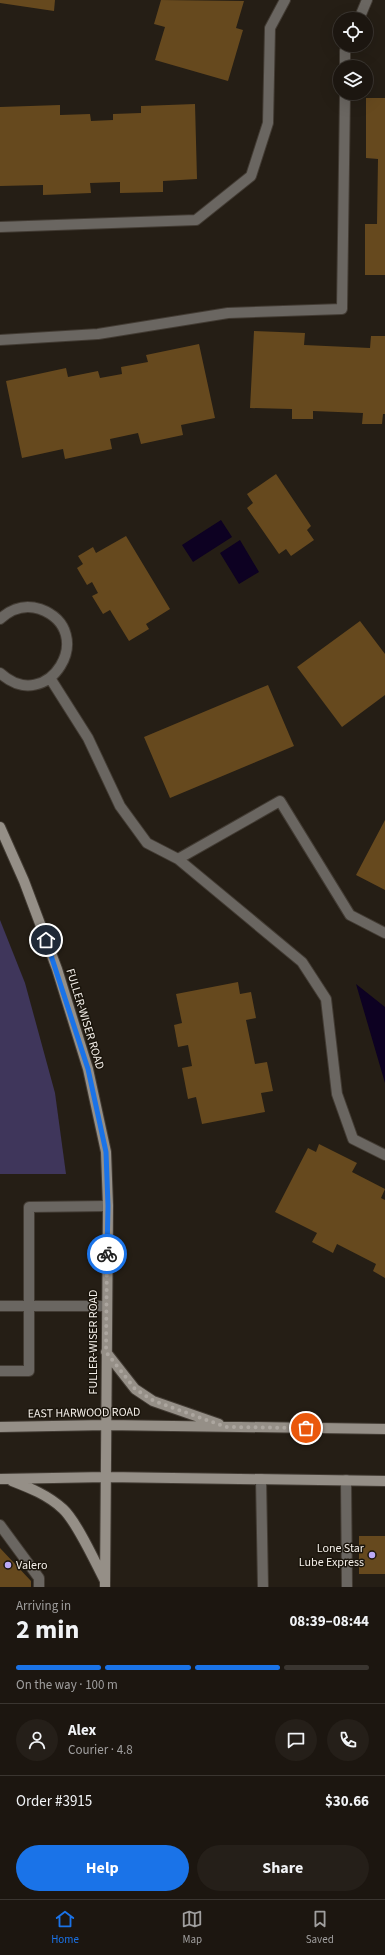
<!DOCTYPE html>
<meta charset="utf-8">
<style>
body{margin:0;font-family:"Source Sans 3",sans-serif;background:#251f19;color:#f1f3f6;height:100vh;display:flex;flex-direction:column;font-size:15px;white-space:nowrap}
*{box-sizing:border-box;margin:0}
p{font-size:13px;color:#a09f9f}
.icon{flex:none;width:22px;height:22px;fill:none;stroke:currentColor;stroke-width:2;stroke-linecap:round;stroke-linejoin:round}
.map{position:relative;height:1587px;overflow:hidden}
.details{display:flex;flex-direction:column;background:#1c1610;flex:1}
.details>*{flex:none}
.controls{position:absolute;left:333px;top:12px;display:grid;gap:8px}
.controls a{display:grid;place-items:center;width:40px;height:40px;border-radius:50%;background:#1c1610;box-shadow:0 4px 16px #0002,0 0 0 1px #3a3530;font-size:20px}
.pin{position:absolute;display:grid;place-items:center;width:34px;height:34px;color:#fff;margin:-17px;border:2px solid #fff;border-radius:50%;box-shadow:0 1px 4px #0007}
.courier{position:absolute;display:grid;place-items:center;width:40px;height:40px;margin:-20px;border:3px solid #1a73e8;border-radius:50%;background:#fff;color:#222;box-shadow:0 1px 5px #0007}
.overview em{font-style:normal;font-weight:700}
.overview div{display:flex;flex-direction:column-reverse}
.overview{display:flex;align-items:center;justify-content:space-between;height:68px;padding:0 16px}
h1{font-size:26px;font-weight:700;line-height:30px}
.bar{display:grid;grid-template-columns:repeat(4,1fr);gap:6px 4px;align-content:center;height:48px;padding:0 16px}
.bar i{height:5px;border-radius:3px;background:#3a3530}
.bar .active{background:#1a73e8}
.bar p{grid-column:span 4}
.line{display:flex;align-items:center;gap:10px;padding:0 16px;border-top:1px solid #3a3530}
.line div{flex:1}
.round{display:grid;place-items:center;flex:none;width:42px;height:42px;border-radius:21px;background:#251f19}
.primary-button{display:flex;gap:8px;margin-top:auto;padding:8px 16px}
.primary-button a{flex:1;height:46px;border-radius:24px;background:#1a73e8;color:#fff;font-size:16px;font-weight:700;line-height:46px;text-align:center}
.primary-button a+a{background:#251f19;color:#f1f3f6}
.tab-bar{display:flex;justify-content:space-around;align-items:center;height:56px;border-top:1px solid #3a3530;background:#1c1610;font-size:11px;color:#a09f9f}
.tab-bar a{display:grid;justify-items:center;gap:2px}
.tab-bar .active{color:#1a73e8}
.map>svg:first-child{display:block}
.green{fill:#3f365b}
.water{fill:#0d0122}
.building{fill:#66491e}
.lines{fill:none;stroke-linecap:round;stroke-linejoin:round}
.lane-casing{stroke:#423b33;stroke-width:12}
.secondary-casing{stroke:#423b33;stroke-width:12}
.lane{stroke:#6a6661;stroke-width:10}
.secondary{stroke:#958f87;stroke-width:10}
.done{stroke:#aca69f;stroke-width:4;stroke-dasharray:0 7.2}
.route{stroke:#1a73e8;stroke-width:5}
.poi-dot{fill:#bcaaf6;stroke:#1b150c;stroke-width:1.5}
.labels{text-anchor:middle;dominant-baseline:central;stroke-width:3;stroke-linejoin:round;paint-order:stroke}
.street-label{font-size:12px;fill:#f4efe9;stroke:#1b150c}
.poi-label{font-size:12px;fill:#f4efe9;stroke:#1b150c;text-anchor:end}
</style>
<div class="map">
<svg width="385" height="1587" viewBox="0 0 385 1587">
<rect width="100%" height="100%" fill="#251e15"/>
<!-- green -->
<path class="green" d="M0,920L25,983L55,1093L66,1174H0Z"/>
<!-- water -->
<path class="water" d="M221,520L232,537L193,562L182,545Z
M240,540L259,572L239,584L220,553Z
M356,984L385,1007V1083Z"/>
<!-- building -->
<path class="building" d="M0,0H55L54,11L0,3Z
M161,0L244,1L236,28L243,30L228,81L155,60L165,27L154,24Z
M366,98H385V275H365V224H377L378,159L366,158Z
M195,104L197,179L163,181V192L120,193V182L90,183L91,193L43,195V185L0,186V107L60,105V115L90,114L91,121L113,120V114L141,113V106Z
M254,331L305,333L304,345L370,348L371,336H385V414H383L382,424H362L363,413L313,411V419H292V409L250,408Z
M199,344L215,418L181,425L183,435L141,444L138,433L110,439L112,449L65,459L63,449L22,458L6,381L66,368L68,377L98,371L100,378L122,374L121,367L148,362L146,355Z
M276,474L311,526L307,530L314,540L291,556L286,549L279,554L247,508L253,503L247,494Z
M126,536L170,609L146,624L149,629L129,641L110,610L103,614L92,596L98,593L92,582L87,585L77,568L83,564L78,556L93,547L96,553Z
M360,621L385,654V695L342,727L297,667Z
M268,685L294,746L170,798L144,737Z
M385,820V890L356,875Z
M238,982L240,994L251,992L256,1018L246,1020L255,1064L267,1062L273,1091L261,1093L265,1112L202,1124L196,1097L188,1099L182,1068L192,1066L188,1045L178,1047L174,1025L182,1023L176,994Z
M319,1144L357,1163L352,1172L385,1189L381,1198L385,1200V1278L373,1271L376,1264L337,1244L333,1253L312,1242L317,1233L275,1212L308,1148L316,1152Z
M359,1536H385V1574H359Z
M0,1548L31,1581V1587H0Z"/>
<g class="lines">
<!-- lane casing -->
<g class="lane-casing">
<path id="lane" d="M359,19L367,0
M345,67V51L348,45
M0,227L196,220L251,176L268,123L270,28L285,0
M0,340L98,334L228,313L342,309L345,93
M0,619C11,609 25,604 40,609C100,631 48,717 0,673
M50,678L88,738L120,806L147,843L178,859L302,962L326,999L337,1094L353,1139L385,1155
M178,859L280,801L350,915L385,933
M0,1306H106
M0,1371H29V1207L108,1206
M261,1479L263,1587
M346,1480L347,1587
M0,1525L39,1578V1587"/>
</g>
<!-- secondary casing -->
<g class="secondary-casing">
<path id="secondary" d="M0,827L24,881L57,969L88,1069L106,1152L108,1206L105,1587
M106,1352L135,1389L153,1401L219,1424
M0,1427L106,1425L385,1429
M0,1479L106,1477L385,1481
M12,1481C30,1488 48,1495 63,1509C77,1522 95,1562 105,1581"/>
</g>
<!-- lane -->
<use href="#lane" class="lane"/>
<!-- secondary -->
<use href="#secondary" class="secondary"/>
</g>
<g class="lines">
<!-- done -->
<path class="done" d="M107,1254L106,1352L135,1389L154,1401L226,1427L306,1428"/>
<!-- route -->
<path class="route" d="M46,940L88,1069L106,1152L108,1206L107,1254"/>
</g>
<!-- markers -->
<g class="poi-dot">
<circle cx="372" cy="1555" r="4"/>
<circle cx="8" cy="1565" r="4"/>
</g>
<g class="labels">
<!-- street labels -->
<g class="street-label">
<text transform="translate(85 1019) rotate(73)">FULLER-WISER ROAD</text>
<text transform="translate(93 1342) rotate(-90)">FULLER-WISER ROAD</text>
<text transform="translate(84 1413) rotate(-1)">EAST HARWOOD ROAD</text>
</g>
<!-- poi labels -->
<g class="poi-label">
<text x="364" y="1548">Lone Star<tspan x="364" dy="14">Lube Express</tspan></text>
<text x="16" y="1565" text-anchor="start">Valero</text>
</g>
</g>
</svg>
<div class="controls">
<a><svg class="icon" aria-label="locate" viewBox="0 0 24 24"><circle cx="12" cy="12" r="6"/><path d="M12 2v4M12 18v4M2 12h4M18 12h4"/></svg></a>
<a><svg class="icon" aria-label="layers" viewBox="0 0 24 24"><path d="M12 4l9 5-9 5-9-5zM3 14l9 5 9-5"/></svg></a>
</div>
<div class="pin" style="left:306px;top:1428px;background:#ea580c"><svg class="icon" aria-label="bag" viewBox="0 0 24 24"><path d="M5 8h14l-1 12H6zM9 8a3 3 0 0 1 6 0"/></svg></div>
<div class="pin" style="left:46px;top:940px;background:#1f2937"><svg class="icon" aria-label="home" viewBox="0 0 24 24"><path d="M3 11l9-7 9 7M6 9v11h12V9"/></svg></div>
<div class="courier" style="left:107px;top:1254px"><svg class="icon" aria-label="bike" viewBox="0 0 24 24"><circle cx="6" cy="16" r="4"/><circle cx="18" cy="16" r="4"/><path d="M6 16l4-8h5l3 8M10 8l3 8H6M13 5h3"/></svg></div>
</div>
<section class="details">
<div class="overview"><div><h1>2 min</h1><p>Arriving in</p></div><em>08:39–08:44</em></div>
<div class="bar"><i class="active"></i><i class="active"></i><i class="active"></i><i></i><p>On the way · 100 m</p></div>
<div class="line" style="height:72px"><a class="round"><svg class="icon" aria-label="person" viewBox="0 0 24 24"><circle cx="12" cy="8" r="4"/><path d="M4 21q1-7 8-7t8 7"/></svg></a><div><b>Alex</b><p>Courier · 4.8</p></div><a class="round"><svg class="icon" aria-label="chat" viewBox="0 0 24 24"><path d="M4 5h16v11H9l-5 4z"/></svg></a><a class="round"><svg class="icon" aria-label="phone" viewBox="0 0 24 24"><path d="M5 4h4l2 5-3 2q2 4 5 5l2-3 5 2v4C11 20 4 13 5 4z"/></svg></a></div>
<div class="line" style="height:52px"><div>Order #3915</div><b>$30.66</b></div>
<div class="primary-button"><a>Help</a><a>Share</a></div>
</section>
<nav class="tab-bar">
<a class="active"><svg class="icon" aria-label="home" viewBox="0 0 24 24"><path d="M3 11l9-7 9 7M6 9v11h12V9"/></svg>Home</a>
<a><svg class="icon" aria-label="map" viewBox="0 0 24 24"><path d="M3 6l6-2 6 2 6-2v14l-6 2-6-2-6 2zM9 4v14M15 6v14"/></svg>Map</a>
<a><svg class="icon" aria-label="saved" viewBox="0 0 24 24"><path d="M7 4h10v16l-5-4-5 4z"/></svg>Saved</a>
</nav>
